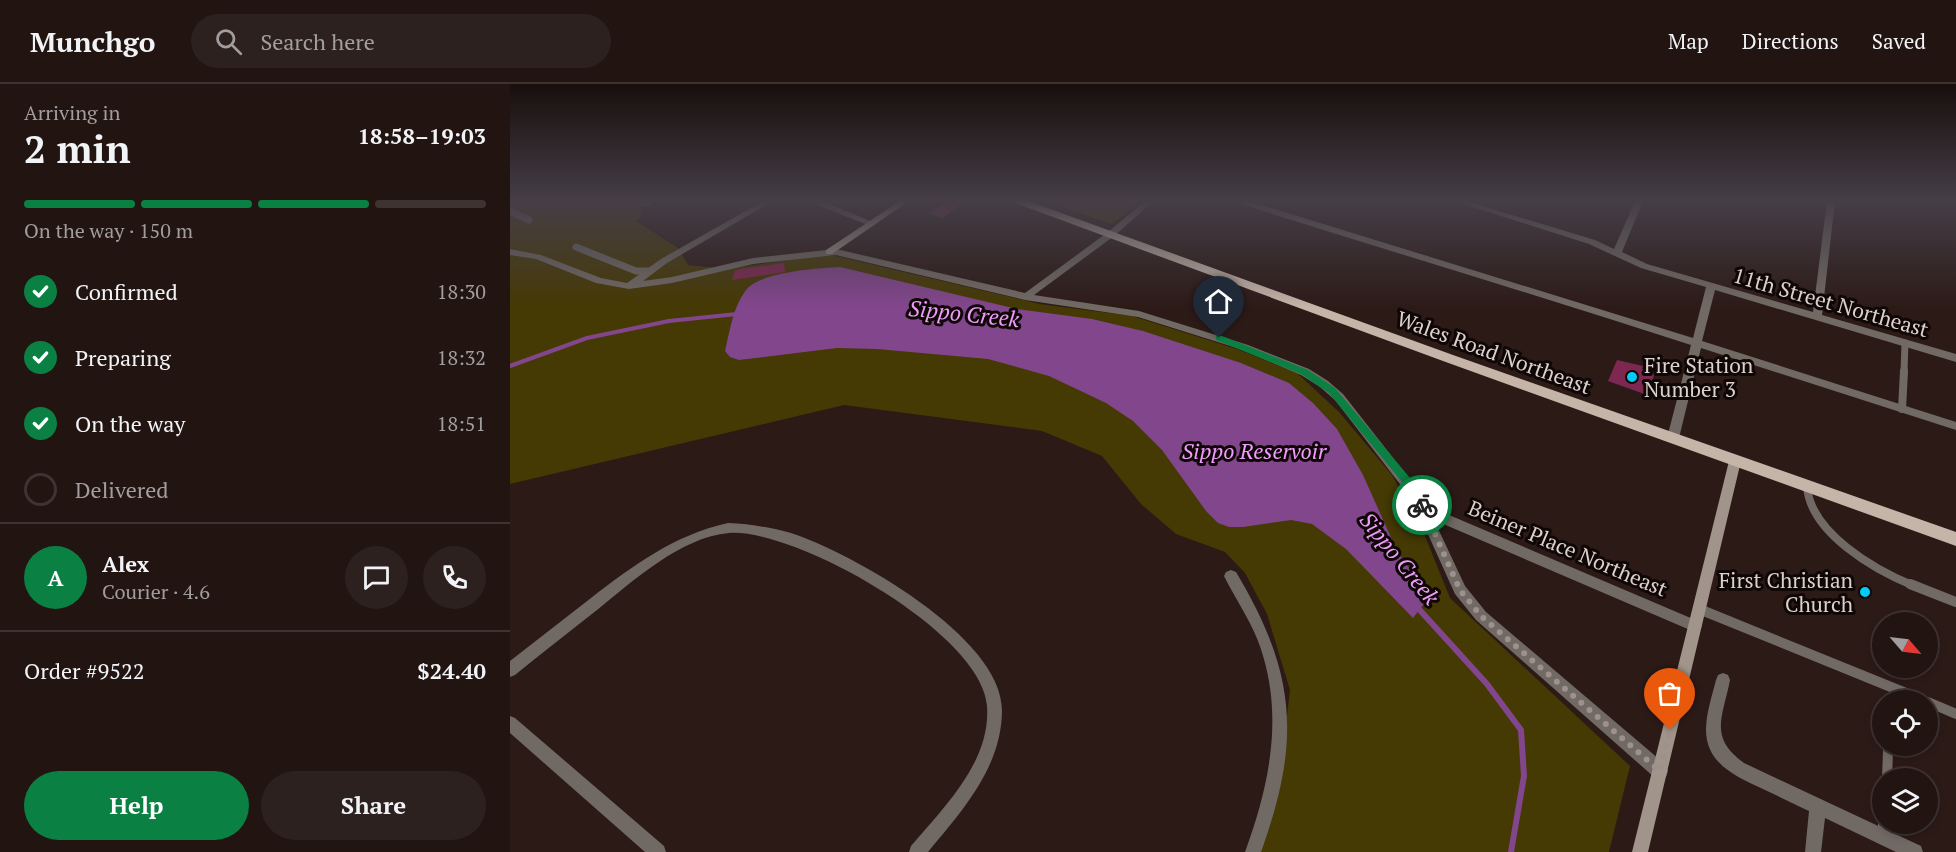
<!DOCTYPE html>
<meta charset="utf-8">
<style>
body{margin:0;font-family:"PT Serif",serif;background:#2d211f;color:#f1f3f6;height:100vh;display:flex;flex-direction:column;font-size:22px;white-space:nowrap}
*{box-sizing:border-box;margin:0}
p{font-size:20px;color:#a29e9f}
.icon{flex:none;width:33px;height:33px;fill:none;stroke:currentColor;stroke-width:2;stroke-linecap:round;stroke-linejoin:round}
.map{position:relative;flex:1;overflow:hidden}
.panel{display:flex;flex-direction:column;background:#211411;width:510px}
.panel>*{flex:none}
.needle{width:39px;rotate:118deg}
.controls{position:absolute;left:1362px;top:528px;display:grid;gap:12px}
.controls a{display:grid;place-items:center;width:66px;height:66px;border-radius:50%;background:#211411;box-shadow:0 3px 9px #0003,0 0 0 2px #3e3331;font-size:30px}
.pin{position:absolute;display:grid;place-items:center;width:51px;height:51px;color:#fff;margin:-62px -26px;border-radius:50% 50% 50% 0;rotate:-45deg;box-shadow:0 0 6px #0007}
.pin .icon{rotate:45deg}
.courier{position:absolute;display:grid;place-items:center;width:60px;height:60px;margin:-30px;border:4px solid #0b8043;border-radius:50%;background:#fff;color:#222;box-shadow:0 2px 8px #0007}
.overview em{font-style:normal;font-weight:800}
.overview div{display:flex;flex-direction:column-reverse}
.overview{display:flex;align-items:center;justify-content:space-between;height:102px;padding:0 24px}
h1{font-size:39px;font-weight:800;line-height:45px}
.bar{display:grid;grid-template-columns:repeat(4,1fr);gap:9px 6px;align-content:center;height:72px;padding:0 24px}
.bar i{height:8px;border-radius:4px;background:#3e3331}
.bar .on{background:#0b8043}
.bar p{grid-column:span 4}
.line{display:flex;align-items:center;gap:15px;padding:0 24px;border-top:2px solid #3e3331}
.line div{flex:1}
.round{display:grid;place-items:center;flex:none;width:63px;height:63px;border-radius:32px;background:#2d211f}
ol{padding:0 24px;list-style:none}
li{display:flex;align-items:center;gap:18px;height:66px}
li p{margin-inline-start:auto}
li .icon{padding:6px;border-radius:50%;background:#0b8043;color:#fff;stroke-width:4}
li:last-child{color:#a29e9f}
li i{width:33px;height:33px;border:3px solid #3e3331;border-radius:50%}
.button{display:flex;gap:12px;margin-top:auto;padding:12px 24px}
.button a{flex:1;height:69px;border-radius:36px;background:#0b8043;color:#fff;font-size:24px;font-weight:800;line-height:69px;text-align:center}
.button a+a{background:#2d211f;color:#f1f3f6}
header{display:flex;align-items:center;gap:36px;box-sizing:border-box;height:84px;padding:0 30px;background:#211411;border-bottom:2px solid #3e3331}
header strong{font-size:28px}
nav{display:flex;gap:33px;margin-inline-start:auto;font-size:21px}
.search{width:420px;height:54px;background:#2d211f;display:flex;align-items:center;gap:15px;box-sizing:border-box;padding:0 21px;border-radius:33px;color:#a29e9f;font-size:22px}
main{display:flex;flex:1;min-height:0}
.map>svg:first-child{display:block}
.green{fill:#453904}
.water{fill:#82468c}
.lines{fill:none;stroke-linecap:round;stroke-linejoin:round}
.stream-far1{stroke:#82468c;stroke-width:4}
.stream{stroke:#82468c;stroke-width:6}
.building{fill:#7e2750}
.lane-far2{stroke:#716a64;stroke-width:7}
.lane-far1{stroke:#716a64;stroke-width:8}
.lane{stroke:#716a64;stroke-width:10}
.street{fill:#716a64;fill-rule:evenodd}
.secondary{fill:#a0948b;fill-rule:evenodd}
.primary{fill:#c5b5a9;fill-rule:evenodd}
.route{fill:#0b8043}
.done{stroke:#9e908d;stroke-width:6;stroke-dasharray:0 10.8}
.poi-dot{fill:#00cbf9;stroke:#0f0706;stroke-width:2}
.labels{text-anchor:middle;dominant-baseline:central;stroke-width:6;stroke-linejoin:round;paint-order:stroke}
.street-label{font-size:21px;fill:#dcd0cd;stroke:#0f0706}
.poi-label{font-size:21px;fill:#dcd0cd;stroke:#0f0706;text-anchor:start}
.water-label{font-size:22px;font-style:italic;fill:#ee9bfb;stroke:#0f0706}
</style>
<header>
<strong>Munchgo</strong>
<div class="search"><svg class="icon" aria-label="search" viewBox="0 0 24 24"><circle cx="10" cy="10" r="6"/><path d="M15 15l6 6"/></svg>Search here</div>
<nav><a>Map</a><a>Directions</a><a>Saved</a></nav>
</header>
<main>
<section class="panel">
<div class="overview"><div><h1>2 min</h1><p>Arriving in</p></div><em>18:58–19:03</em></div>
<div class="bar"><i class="on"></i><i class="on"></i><i class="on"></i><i></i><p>On the way · 150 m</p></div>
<ol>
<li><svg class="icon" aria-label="check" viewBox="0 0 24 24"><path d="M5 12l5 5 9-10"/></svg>Confirmed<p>18:30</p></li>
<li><svg class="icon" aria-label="check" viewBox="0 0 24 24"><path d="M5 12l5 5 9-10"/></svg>Preparing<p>18:32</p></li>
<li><svg class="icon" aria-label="check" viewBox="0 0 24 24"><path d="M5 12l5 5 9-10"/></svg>On the way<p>18:51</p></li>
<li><i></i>Delivered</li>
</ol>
<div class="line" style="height:108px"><b class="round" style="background:#0b8043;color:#fff">A</b><div><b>Alex</b><p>Courier · 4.6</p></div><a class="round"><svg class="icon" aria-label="chat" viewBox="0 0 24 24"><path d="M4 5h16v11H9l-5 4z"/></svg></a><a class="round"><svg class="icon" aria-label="phone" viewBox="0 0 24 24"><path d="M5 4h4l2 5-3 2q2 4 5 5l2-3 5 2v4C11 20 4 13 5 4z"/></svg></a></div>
<div class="line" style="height:78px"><div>Order #9522</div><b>$24.40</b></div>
<div class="button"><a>Help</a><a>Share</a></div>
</section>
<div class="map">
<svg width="1446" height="768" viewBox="0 0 1446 768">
<rect width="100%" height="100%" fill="#2c1a17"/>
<!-- green -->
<path class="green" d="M0,117H126L135,120L129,129L133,132L126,137L168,164L178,181L217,185L305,172H326L530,220L622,232L727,265L787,289L829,328L882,391L913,447L940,514L1120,682L1099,768H749L773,666L780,606L757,530L735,489L715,468L666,450L631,420L592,372L532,347L334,321L0,400Z
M536,117H631L602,140Z"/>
<!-- water -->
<path class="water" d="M330,183L507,225L582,235L633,247L731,279L779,299L803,319L827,345L853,391L888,469L920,512L903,534L836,465L802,440L781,436L733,443H719L708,439L696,427L652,366L623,337L596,319L539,292L478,275L367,265L327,264L229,276L220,273L215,267C220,246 223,223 236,206C249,188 309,184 330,183Z"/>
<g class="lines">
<!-- stream-far1 -->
<path class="stream-far1" d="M0,282L77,254L159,237L227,230"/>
<!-- stream -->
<path class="stream" d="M907,523L977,600L1011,646L1014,692L1001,768"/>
</g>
<!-- building -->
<path class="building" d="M437,117H456L432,134L419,129Z
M274,179L275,188L222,196L225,186Z
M1107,276L1133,282L1132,285L1145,289L1137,311L1098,297Z"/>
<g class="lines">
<!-- lane-far2 -->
<path class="lane-far2" d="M0,127L19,136
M66,163L126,187H138
M1394,288L1395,259"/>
<!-- lane-far1 -->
<path class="lane-far1" d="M1392,325L1394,287
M1297,402C1300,449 1365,486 1404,502"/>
<!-- lane -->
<path class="lane" d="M1400,500L1446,518
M1189,525L1413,616
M1418,618L1446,630
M1377,694L1378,667
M1373,740V752"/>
<!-- street -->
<path class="street" d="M135,117H146L138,122H132L131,120Z
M253,117H263L157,179L133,197L162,193L243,174L326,165L515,209L598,148L635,117H644L604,152L524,211L629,227L738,261L799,285L818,297L833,310L912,411L918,422L1190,538L1192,542L1190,546L1185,548L1180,546L924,436L955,502L976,528L1156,681L1158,687L1156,693L1150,695L1144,693L966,536L945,510L903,417L825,316L810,303L791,291L730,265L628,233L515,216L326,171L243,180L162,199L119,205L86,199L26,175L0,171V165L31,171L91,194L117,199L151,175Z
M301,117H312L365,139L364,141H358L302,119Z
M727,117H739L1183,254L1196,203L1131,184L1079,160L944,117H956L1085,156L1104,165L1125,117H1133L1112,168L1137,180L1303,228L1317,117H1325L1312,231L1446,270V278L1205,206L1192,257L1446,338V346L1191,264L1169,354L1167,357H1159L1157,354L1181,261C1030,212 879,167 728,119Z
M218,439C240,440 259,443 281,449C342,469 492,553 492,626C492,683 452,727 418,768H399L401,762C434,723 481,678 477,622C473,550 286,444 219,449C171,453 123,497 87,526C60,547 32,569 5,591L0,593V577C27,556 54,535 81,514C124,481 164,451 218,439Z
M721,486L726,488C787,590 791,657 751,768H735C760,700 775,628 748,557C739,534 725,514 714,492L716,488Z
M1213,589L1218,591L1220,596C1213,633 1198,653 1234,679L1411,762L1413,768H1386L1315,734L1311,768H1295L1299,727C1284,720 1268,712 1253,705C1227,693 1196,680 1196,646C1196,629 1202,612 1206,596L1208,591Z
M0,632L5,634L154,762L156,768H135L0,649Z"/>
<!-- secondary -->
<path class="secondary" d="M390,117H399L322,170H316V166Z
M1225,372L1231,377L1138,768H1122L1219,377Z"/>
<!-- primary -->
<path class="primary" d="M504,117H518L943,271L1446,448V462L933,277L505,119Z"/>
</g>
<!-- sky -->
<linearGradient id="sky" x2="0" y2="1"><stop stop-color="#180e0d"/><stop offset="0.52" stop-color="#453e47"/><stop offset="1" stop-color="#453e47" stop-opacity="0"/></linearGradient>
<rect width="1446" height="224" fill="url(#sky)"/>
<!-- route -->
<path class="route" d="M706,252H712L798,286L825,304L900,394L917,421L915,424H908L893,399L819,309L791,290L706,256Z"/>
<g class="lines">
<!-- done -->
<path class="done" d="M912,421L950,506L971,532L1150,687L1160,646"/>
</g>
<!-- markers -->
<g class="poi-dot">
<circle cx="1122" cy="293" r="6"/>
<circle cx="1355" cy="508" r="6"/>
</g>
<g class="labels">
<!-- street labels -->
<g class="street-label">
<text transform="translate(1321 218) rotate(16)">11th Street Northeast</text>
<text transform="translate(984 268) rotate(20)">Wales Road Northeast</text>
<text transform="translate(1058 464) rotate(23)">Beiner Place Northeast</text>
</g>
<!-- poi labels -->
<g class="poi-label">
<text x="1134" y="281">Fire Station<tspan x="1134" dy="24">Number 3</tspan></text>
<text x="1343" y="496" text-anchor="end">First Christian<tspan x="1343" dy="24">Church</tspan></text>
</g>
<!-- water labels -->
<g class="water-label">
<text transform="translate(454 229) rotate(6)">Sippo Creek</text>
<text x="744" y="366">Sippo Reservoir</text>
<text transform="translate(890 474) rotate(51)">Sippo Creek</text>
</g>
</g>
</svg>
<div class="controls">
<a><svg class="needle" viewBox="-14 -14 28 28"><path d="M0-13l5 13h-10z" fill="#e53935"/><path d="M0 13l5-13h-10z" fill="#a29e9f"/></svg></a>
<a><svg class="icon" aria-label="locate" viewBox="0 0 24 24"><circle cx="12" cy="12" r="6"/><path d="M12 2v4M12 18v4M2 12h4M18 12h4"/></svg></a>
<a><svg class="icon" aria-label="layers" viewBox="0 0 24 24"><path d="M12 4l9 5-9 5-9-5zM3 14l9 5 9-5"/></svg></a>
</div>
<div class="pin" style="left:1160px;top:646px;background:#ea580c"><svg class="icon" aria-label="bag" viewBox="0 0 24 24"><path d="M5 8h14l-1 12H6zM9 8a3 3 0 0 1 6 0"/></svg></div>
<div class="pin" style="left:709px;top:254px;background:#1f2937"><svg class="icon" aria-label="home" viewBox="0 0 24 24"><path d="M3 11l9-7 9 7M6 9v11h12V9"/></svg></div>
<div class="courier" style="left:912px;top:421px"><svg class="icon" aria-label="bike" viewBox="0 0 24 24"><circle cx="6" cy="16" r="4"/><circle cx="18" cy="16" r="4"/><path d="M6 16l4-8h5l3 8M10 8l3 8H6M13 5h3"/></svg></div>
</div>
</main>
